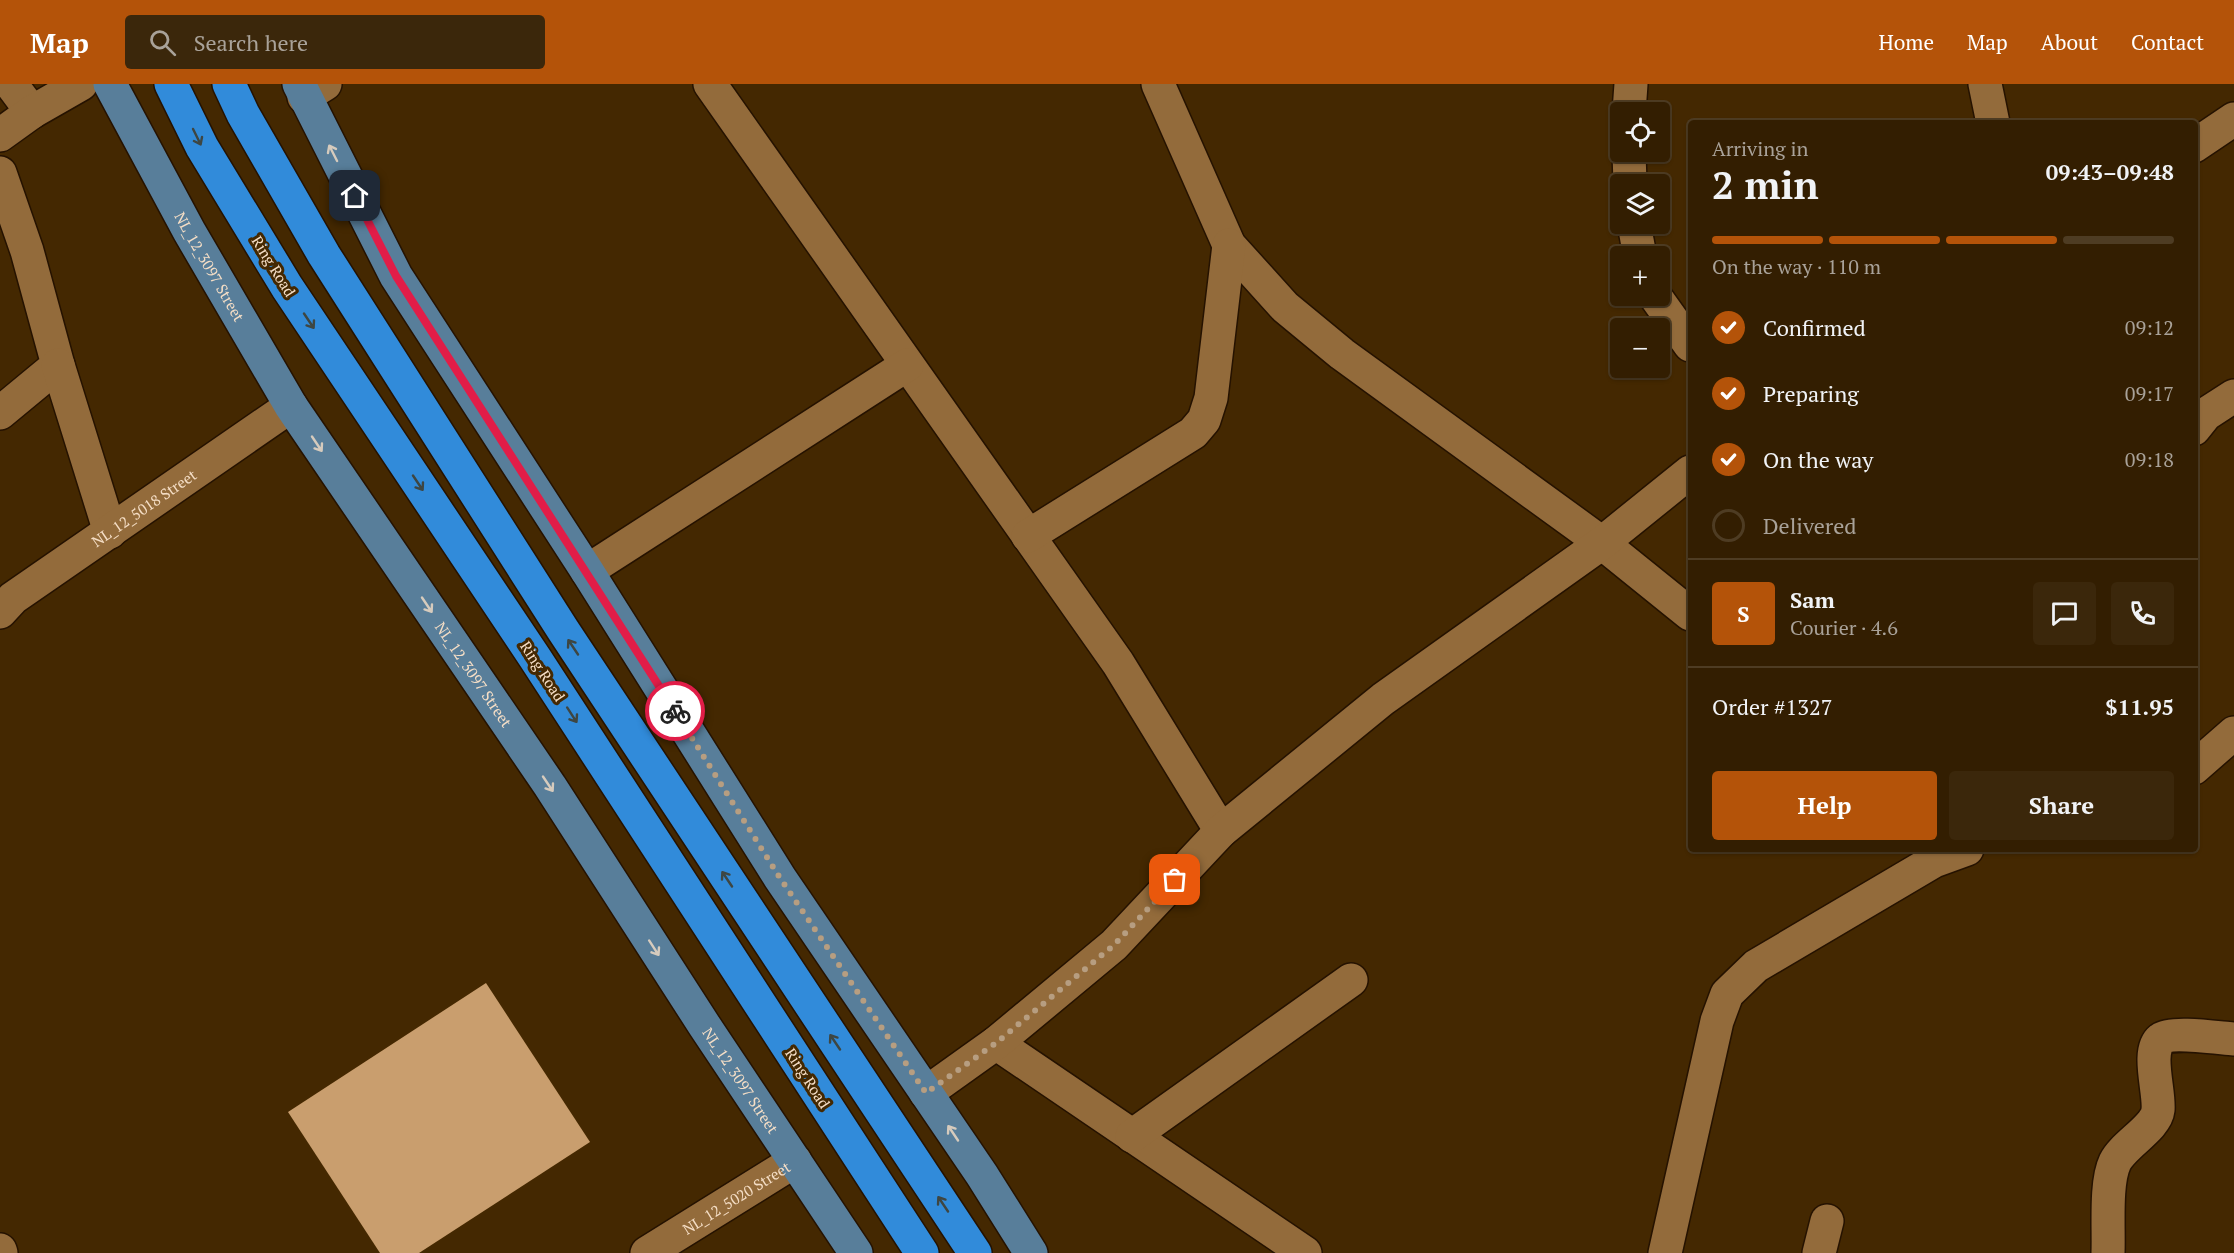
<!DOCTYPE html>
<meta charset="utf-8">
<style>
body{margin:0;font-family:"PT Serif",serif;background:#3b270b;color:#f1f3f6;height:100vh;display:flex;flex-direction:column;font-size:22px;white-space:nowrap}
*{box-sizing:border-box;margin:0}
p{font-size:20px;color:#a9a299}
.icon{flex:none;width:33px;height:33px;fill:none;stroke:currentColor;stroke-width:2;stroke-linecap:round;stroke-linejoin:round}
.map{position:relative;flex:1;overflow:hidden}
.panel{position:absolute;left:1688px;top:36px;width:510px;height:732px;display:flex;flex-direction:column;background:#331e01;border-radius:6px;box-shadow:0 2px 4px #0004,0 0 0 2px #4e3c23}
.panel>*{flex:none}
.buttons{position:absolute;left:1610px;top:18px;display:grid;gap:12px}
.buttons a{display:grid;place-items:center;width:60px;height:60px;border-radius:6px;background:#331e01;box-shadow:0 2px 4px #0004,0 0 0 2px #4e3c23;font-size:30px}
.pin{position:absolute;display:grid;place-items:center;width:51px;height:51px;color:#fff;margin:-26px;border-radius:12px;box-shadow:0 3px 9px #0006}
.courier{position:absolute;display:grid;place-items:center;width:60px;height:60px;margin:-30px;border:4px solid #e11d48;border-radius:50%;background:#fff;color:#222;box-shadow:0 2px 8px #0007}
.headline em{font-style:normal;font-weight:700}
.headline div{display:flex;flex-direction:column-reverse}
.headline{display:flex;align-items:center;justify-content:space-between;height:102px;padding:0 24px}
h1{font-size:39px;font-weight:700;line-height:45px}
.bar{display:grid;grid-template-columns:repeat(4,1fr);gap:9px 6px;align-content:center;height:72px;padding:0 24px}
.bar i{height:8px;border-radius:4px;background:#4e3c23}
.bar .active{background:#b45309}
.bar p{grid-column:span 4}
.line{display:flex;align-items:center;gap:15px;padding:0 24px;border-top:2px solid #4e3c23}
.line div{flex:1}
.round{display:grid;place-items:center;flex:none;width:63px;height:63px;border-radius:6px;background:#3b270b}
ol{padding:0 24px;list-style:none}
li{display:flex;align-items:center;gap:18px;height:66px}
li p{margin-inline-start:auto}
li .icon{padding:6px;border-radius:50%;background:#b45309;color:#fff;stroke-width:4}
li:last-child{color:#a9a299}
li i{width:33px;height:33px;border:3px solid #4e3c23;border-radius:50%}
.primary-button{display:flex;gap:12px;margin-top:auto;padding:12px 24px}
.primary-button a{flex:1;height:69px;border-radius:6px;background:#b45309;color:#fff;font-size:24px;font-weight:700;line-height:69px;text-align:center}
.primary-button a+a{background:#3b270b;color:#f1f3f6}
header{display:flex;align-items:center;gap:36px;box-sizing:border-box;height:84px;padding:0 30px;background:#b45309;color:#fff}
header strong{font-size:28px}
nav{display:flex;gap:33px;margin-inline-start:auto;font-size:21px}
.search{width:420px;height:54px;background:#3b270b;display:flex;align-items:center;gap:15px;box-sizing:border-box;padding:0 21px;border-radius:6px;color:#a9a299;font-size:22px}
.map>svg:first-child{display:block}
.building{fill:#c99e6e}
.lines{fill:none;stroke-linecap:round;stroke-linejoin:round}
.street-casing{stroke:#251200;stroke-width:36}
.primary-casing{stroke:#251200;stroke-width:36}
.highway-casing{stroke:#251200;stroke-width:36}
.street{stroke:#936b3b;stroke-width:33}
.primary{stroke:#587e9a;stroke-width:33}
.highway{stroke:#318bda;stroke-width:33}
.oneway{stroke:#3e4642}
.oneway2{stroke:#d6cbbd}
.done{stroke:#b79e81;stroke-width:6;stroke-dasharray:0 10.8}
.route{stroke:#e11d48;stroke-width:8}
.labels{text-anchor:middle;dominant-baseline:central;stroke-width:6;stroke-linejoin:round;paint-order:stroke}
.street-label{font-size:15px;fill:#f5dec6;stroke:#442801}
</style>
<header>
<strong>Map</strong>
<div class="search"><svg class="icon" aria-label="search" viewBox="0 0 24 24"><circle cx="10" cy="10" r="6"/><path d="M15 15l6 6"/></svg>Search here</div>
<nav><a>Home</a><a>Map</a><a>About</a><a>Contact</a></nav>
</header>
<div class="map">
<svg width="2234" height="1169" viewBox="0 0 2234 1169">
<rect width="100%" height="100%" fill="#442801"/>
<!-- building -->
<path class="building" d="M486,899L590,1058L419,1169H380L288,1028Z"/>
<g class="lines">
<!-- street casing -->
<g class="street-casing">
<g id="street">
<path d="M11,0L32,28"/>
<path d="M710,0L1118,579L1221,747"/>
<path d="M1158,0L1229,161L1285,223L1342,270L1602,459L1690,530"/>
<path d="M1985,0L1993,39"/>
<path d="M304,13L325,0"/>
<path d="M1629,28L1631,0"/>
<path d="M0,51L32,28L81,0"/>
<path d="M2194,62L2234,35"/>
<path d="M1629,68L1630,100"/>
<path d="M0,89L27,167L58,281L0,329"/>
<path d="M1634,140L1640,172"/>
<path d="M1655,212L1690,261"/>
<path d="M58,281L110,448"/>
<path d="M2194,345L2206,330L2234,312"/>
<path d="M1028,452L1193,349L1204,336L1211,314L1229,161"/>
<path d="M587,487L907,281"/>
<path id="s1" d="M0,528L13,514L291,322"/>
<path d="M2194,684L2234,649"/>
<path d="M996,959L1305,1169"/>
<path d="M926,1009L996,959L1114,861L1221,747L1383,615L1602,459L1690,388"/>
<path d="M1132,1052L1351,896"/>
<path d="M0,1166L1,1169"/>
<path id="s2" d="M647,1169L795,1077"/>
<path d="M1665,1169L1717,937L1727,910L1756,882L1934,777L1967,765"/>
<path d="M1819,1169L1827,1137"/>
<path d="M2108,1169C2109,1144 2105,1099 2115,1078C2124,1060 2156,1044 2158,1026C2160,1008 2146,967 2161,955C2172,947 2219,954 2234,955"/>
</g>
</g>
<!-- primary casing -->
<g class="primary-casing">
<g id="primary">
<path id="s3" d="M110,0L189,147L291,322L550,702L704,941L856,1169"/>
<path d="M299,0L396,192L587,487L780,794L982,1091L1031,1169"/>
</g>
</g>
<!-- highway casing -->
<g class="highway-casing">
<path id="highway" d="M171,0L202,63L287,203L535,574L922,1169
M229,0L243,30L324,171L563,546L975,1169"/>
</g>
<!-- street -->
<use href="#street" class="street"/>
<!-- primary -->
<use href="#primary" class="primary"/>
<!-- highway -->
<use href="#highway" class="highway"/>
</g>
<!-- one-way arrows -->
<defs><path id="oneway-shaft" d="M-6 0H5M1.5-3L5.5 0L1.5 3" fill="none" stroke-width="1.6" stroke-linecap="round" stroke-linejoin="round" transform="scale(1.5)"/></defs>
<g class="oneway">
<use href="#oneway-shaft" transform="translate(197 53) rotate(64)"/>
<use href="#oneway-shaft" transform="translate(309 237) rotate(56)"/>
<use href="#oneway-shaft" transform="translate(418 399) rotate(56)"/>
<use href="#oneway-shaft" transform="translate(573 563) rotate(-124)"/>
<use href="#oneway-shaft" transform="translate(572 631) rotate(57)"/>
<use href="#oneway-shaft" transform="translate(727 795) rotate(-124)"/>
<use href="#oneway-shaft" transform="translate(835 958) rotate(-124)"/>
<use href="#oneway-shaft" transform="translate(943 1120) rotate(-124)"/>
</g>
<g class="oneway2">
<use href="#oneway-shaft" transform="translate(333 69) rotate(-117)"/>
<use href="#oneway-shaft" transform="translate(317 360) rotate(56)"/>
<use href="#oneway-shaft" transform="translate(427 521) rotate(56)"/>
<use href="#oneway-shaft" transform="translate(548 700) rotate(56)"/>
<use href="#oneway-shaft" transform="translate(654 864) rotate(57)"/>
<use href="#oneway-shaft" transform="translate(953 1049) rotate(-124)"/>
</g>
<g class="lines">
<!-- done -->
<path class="done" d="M675,627L780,794L926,1009L996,959L1114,861L1175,796"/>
<!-- route -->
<path class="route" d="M355,112L396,192L675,627"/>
</g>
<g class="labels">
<!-- street labels -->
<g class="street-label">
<text stroke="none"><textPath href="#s3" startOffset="208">NL_12_3097 Street</textPath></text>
<text transform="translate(274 182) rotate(58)">Ring Road</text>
<text stroke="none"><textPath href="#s1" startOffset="178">NL_12_5018 Street</textPath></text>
<text transform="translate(543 587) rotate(57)">Ring Road</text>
<text stroke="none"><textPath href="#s3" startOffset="694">NL_12_3097 Street</textPath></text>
<text transform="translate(808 994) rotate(57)">Ring Road</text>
<text stroke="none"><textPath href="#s3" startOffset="1180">NL_12_3097 Street</textPath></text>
<text stroke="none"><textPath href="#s2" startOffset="105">NL_12_5020 Street</textPath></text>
</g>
</g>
</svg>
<div class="buttons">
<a><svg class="icon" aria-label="locate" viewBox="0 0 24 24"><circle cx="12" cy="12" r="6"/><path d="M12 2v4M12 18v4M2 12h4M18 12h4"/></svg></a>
<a><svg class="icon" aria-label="layers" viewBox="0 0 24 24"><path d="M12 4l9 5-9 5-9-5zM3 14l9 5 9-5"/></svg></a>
<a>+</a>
<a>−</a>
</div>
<div class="pin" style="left:1175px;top:796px;background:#ea580c"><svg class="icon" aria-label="bag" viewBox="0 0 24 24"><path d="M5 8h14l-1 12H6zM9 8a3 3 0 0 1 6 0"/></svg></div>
<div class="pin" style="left:355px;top:112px;background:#1f2937"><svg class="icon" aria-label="home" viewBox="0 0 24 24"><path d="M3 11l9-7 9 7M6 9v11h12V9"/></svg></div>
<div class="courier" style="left:675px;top:627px"><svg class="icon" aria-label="bike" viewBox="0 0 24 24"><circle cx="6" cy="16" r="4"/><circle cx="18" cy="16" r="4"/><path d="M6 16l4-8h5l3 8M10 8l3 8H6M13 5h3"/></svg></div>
<section class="panel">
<div class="headline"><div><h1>2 min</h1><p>Arriving in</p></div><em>09:43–09:48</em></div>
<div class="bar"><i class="active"></i><i class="active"></i><i class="active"></i><i></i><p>On the way · 110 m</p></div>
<ol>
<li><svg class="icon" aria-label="check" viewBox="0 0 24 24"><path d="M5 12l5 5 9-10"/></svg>Confirmed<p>09:12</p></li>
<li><svg class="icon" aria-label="check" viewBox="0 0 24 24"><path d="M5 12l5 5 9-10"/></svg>Preparing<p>09:17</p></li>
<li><svg class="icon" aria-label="check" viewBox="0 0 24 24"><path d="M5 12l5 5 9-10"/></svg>On the way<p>09:18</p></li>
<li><i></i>Delivered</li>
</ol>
<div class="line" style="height:108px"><b class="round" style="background:#b45309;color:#fff">S</b><div><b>Sam</b><p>Courier · 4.6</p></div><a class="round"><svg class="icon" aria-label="chat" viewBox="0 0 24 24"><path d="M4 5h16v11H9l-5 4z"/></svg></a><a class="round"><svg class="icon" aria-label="phone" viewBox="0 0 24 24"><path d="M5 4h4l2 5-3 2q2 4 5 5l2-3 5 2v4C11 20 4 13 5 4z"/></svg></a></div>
<div class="line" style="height:78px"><div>Order #1327</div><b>$11.95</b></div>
<div class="primary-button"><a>Help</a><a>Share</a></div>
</section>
</div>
